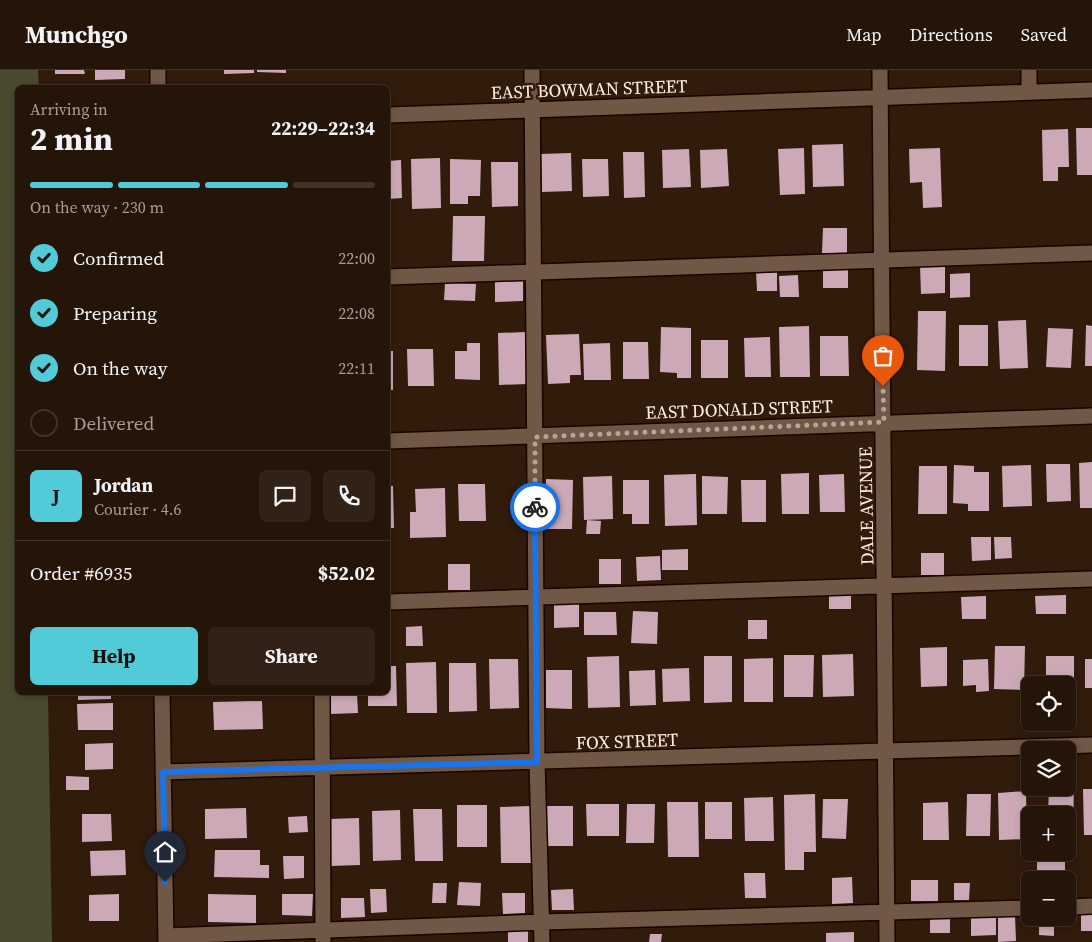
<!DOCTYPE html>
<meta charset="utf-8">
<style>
body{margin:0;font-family:"Source Serif 4",serif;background:#312116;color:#f1f3f6;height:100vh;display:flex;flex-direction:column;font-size:19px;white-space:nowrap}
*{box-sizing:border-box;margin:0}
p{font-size:16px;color:#a39e9c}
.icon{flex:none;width:28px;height:28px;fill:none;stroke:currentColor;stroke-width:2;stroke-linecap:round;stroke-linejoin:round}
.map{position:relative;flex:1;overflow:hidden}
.drawer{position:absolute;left:15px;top:15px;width:375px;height:610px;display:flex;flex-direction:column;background:#251408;border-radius:8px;box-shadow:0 2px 8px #0003,0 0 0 1px #423329}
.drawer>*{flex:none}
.fabs{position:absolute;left:1021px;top:606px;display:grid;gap:10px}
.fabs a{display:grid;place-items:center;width:55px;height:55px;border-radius:8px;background:#251408;box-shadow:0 2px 8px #0003,0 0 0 1px #423329;font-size:25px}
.pin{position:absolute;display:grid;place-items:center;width:42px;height:42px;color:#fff;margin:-51px -21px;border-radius:50% 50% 50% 0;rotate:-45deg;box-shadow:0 0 5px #0007}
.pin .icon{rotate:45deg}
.courier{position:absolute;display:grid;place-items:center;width:50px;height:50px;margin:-25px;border:4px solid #1a73e8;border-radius:50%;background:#fff;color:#222;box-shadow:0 1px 6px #0007}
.summary em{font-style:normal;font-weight:700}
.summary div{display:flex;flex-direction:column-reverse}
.summary{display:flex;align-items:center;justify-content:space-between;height:85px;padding:0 15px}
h1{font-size:32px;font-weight:700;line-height:38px}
.bar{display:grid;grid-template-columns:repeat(4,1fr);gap:8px 5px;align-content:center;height:60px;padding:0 15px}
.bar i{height:6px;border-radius:4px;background:#423329}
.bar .active{background:#52cbd9}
.bar p{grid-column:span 4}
.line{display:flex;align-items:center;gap:12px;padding:0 15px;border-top:1px solid #423329}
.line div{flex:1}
.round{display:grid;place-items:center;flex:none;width:52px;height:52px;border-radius:8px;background:#312116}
ol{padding:0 15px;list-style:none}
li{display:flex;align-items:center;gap:15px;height:55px}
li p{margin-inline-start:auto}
li .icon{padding:5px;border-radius:50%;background:#52cbd9;color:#111;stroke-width:4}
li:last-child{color:#a39e9c}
li i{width:28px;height:28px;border:2px solid #423329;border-radius:50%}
.action{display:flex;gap:10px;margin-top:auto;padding:10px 15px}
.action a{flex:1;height:58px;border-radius:8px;background:#52cbd9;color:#111;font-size:20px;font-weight:700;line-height:58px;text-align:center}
.action a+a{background:#312116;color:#f1f3f6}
header{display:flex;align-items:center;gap:30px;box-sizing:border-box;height:70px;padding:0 25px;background:#251408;border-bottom:1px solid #423329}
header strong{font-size:24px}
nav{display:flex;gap:28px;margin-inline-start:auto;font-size:18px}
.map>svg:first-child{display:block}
.green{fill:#494a30}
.building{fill:#cda9b7}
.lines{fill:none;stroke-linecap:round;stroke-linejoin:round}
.minor-casing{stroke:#180500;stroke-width:18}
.minor{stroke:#715745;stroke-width:15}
.done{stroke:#b6a497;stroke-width:5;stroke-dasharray:0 9}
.route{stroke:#1a73e8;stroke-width:6}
.labels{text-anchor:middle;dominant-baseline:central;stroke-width:5;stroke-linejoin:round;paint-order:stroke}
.street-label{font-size:18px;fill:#feeee3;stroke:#311b0b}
</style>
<header>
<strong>Munchgo</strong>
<nav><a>Map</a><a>Directions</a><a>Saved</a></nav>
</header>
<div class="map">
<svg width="1092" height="872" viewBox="0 0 1092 872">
<rect width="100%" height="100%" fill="#311b0b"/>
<!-- green -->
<path class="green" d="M0,0H38L39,17L18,18V622L48,623L52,872H0Z"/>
<!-- building -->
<path class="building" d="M55,0H84L85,4H55Z
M95,0H125V9L95,10Z
M224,0H254V3L224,4Z
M257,0H286V3L257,2Z
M1076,58H1092V105H1077Z
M1068,59L1069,97H1058V111H1043L1042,60Z
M843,74L844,116L813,117L812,75Z
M804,78L805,124L780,125L778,79Z
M940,78L942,137L923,138L922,112L910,113L909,79Z
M689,79L691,117L663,118L662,80Z
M727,79L729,116L701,118L700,80Z
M623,82H644L645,127L624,128Z
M571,83L572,121L542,122L541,84Z
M440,88L441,138L412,139L411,89Z
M450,89L481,90L480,126H468V134H450Z
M582,89H608L609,126L583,127Z
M401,90L402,128L388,129V91Z
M491,92H518V136L492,137Z
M453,146H485L484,191H452Z
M823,158H847V183H822Z
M920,195H945V223L921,224Z
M823,197H848V218H823Z
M777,200V221H757L756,201Z
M970,203V227L950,228V204Z
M798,205L799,227H780L779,206Z
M495,210H523V231L495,232Z
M445,213L476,214L475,231L444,230Z
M918,241H946L945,301L917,300Z
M1026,250L1028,298L1000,299L998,251Z
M959,255H988V296H959Z
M1086,255L1092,256V296H1085Z
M809,256L810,307H780L779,257Z
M661,257L691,258V308H677V303L660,302Z
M1048,258L1073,259L1071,298L1046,297Z
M525,262L527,314L499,315L498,263Z
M579,264L581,305H570V313L548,314L546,265Z
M820,266H848L849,306H820Z
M770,267L771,307H745L744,268Z
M701,270H728V308H701Z
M623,272H648L649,309H623Z
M467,273H480V310L455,309V281H467Z
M610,273L611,310H584L583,274Z
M407,279H433L434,316H408Z
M388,281H393V320H388Z
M1092,392V438H1080L1079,393Z
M1046,394H1070L1071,431L1047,432Z
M954,395L974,396V402H989V441H968V434L953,433Z
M1031,395L1032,436L1003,437L1002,396Z
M919,396H947V444H918Z
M809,403V444H782L781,404Z
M696,404L697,455L665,456L664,405Z
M844,404L845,442H820L819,405Z
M612,406L613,449L584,450L583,407Z
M702,406L728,407L727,444H702Z
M546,409L573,410L572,459H545Z
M623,410H649V454H632V444H623Z
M741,410H766V452H742Z
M458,414H485L486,451H459Z
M388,416H393L394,458H388Z
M445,418L446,467L410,468V442H416L415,419Z
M587,450L601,451L600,464H586Z
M971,467H991V490L972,491Z
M994,467H1011L1012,488L995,489Z
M688,479V500H662V480Z
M921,483H944V505H921Z
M660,486L661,510L637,511L636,487Z
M599,489H621V514H599Z
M448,494H470V520H448Z
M829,523H851V539H829Z
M1066,525V544H1036L1035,526Z
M986,526V549H962L961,527Z
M554,534H579V557L554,558Z
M633,541L658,542L657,574L631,573Z
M584,542H616L617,565H584Z
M748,550H767V569H748Z
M422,556L423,576H406V557Z
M995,576H1025L1024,620L994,619Z
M947,577V616L921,617L920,578Z
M853,584L854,626L823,627L822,585Z
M784,585H814L813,627H784Z
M619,586L620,637L588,638L587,587Z
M704,586H732V632L704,633Z
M1046,586H1074V622H1068V615H1046Z
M773,588V632H744V589Z
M489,589H518L519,638L490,639Z
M988,589L989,621L976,622V615L963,616V590Z
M1085,589H1092V618H1085Z
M436,592L437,643H407L406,593Z
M449,593H476L477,641L449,642Z
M388,596H396L397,636H368V622H388Z
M689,598L690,631L663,632L662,599Z
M546,600H572V639L546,638Z
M655,600L656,635L630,636L629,601Z
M78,622H111V629L78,630Z
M329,622H357L358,643L330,644Z
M262,631L263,659L214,660L213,632Z
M113,633V660H78L77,634Z
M113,673V699L85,700V674Z
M66,706L89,707V720H66Z
M1074,717L1073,755H1068V745H1048L1049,718Z
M1083,719H1092V765H1084Z
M1026,721L1027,769L999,770L998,723Z
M815,724L816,782H804V800H785L784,725Z
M967,724H991L990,766H966Z
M773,727L774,771H745L744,728Z
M823,729H848L846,769L822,768Z
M667,732H698L699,787H668Z
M705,732H732V769H705Z
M948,732L949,770H923V733Z
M586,734H619V766H587Z
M627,734H655L654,773H626Z
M457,735H487V777H457Z
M530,736L531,793H501L500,737Z
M547,736H573V776H547Z
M246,738L247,768L205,769V739Z
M413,739H442L443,791H415Z
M400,740L401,790L373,791L372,741Z
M82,744H111L112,771L82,772Z
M307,746L308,762L289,763L288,747Z
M359,748L360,795L331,796L329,749Z
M125,780L126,805L91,806L90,781Z
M215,780H260V795H269V808L214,807Z
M283,786H304V808L284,809Z
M1037,791H1065V810H1037Z
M744,803H765L766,828H745Z
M852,807L853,833L832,834V808Z
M911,810H938V831H911Z
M459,812L481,813L480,836L457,835Z
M433,813H447L446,833H432Z
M954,813H970L969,830H954Z
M370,819H386L387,842L371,843Z
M573,819L574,840H552L551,820Z
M502,823H525V843L503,844Z
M119,824V851H89V825Z
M208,824L256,825V853L208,852Z
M282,824H313L312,846L282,845Z
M341,828H364L365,847L341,848Z
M1081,841H1092V861H1081Z
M998,845H1015L1016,871L998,872Z
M971,846H996V865L971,866Z
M930,847L950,848V863H930Z
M1039,849H1054V866L1039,865Z
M508,861H528V872H508Z
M854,862V872H826V863Z
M650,864H662L661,872H649Z"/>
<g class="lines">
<!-- minor casing -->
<g class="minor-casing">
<path id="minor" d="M158,0V18
M532,0L537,692L542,872
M880,0L887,872
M1029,22V0
M388,45L1092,20
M388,207L1092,183
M388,371L1092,346
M388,532L1092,509
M162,622L166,872
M322,622L323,872
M163,702L1092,675
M1068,837L1092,836
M166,866L542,852L1030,838"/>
</g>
<!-- minor -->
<use href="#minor" class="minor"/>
</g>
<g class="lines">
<!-- done -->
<path class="done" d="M535,437V367L884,352L883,316"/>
<!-- route -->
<path class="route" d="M165,812L163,702L537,692L535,437"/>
</g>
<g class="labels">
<!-- street labels -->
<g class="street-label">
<text transform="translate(589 19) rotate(-2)">EAST BOWMAN STREET</text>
<text transform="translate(739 339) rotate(-2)">EAST DONALD STREET</text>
<text transform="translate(866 436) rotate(-91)">DALE AVENUE</text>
<text transform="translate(627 671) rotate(-2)">FOX STREET</text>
</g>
</g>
</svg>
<div class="fabs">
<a><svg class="icon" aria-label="locate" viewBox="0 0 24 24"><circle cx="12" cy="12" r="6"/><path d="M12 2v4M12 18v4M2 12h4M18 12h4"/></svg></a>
<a><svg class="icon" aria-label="layers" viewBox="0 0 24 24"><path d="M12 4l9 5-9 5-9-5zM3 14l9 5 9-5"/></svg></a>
<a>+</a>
<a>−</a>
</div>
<div class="pin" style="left:883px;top:316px;background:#ea580c"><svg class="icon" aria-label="bag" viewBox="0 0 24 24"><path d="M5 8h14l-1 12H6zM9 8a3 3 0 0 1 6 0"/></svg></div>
<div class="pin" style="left:165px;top:812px;background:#1f2937"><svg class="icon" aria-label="home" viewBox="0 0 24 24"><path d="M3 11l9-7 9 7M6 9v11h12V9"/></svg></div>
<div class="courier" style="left:535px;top:437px"><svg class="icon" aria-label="bike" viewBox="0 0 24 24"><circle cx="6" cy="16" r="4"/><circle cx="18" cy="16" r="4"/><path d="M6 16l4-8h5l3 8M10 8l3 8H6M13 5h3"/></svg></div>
<section class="drawer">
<div class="summary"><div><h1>2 min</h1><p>Arriving in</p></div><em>22:29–22:34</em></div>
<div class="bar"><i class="active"></i><i class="active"></i><i class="active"></i><i></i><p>On the way · 230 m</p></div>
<ol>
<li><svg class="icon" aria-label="check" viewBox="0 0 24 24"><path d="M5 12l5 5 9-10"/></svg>Confirmed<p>22:00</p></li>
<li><svg class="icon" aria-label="check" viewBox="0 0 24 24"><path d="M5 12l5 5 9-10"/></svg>Preparing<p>22:08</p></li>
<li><svg class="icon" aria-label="check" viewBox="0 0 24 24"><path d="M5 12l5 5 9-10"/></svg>On the way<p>22:11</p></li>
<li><i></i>Delivered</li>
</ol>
<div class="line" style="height:90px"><b class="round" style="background:#52cbd9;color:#111">J</b><div><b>Jordan</b><p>Courier · 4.6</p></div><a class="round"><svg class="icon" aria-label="chat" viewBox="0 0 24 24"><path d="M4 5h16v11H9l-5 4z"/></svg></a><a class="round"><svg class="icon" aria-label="phone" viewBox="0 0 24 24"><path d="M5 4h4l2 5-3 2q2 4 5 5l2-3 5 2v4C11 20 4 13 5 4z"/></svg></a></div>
<div class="line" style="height:65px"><div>Order #6935</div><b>$52.02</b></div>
<div class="action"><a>Help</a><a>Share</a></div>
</section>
</div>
